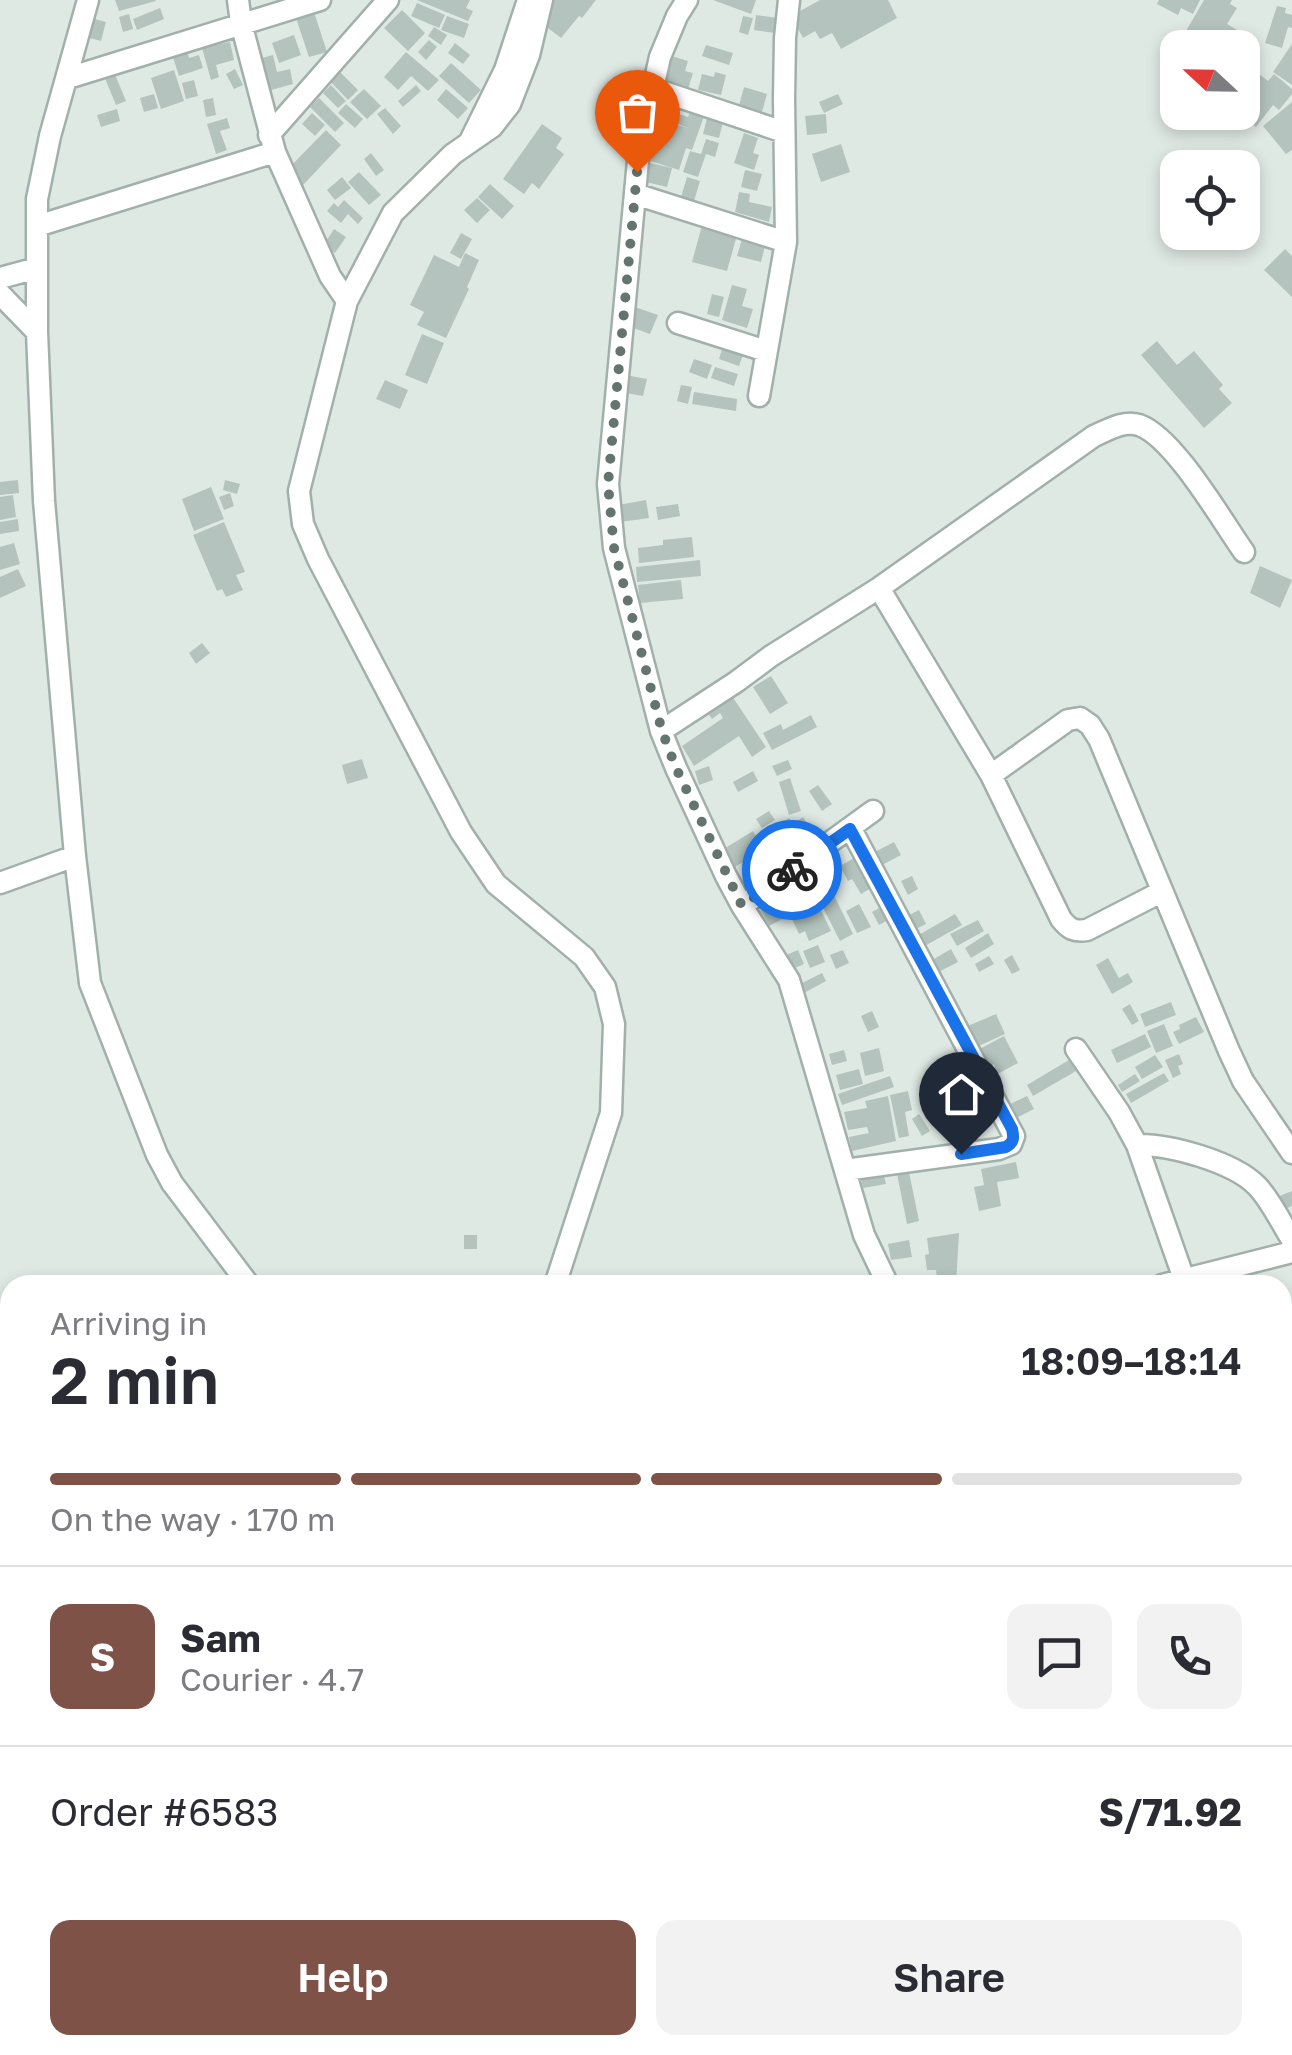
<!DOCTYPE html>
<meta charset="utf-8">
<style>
body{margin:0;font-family:"Golos Text",sans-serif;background:#f2f2f3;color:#2b2b33;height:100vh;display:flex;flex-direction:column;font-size:38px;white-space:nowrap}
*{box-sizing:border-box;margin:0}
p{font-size:32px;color:#7c7c81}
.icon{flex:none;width:55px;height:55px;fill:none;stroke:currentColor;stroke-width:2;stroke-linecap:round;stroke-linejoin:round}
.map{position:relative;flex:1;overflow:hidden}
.panel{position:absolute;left:0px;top:1275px;width:1292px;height:780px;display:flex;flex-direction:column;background:#fff;border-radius:30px 30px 0 0;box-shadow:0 5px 15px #0003}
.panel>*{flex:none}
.needle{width:65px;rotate:292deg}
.controls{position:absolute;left:1160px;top:30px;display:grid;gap:20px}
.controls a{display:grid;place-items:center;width:100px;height:100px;border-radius:20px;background:#fff;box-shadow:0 5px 15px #0003;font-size:50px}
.pin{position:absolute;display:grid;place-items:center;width:85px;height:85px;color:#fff;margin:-102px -42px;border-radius:50% 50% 50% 0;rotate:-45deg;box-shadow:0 0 10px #0007}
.pin .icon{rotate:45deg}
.courier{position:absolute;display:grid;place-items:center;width:100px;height:100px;margin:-50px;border:8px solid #1a73e8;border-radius:50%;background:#fff;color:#222;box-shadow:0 2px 12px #0007}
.head em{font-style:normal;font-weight:600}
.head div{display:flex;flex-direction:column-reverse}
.head{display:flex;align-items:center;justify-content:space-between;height:170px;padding:0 50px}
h1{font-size:65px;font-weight:600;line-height:75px}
.bar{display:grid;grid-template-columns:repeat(4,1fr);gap:15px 10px;align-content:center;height:120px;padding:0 50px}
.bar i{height:12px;border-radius:8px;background:#e1e1e2}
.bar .selected{background:#7f5247}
.bar p{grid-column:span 4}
.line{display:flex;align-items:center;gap:25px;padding:0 50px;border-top:2px solid #e1e1e2}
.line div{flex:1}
.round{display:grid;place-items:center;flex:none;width:105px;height:105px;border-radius:20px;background:#f2f2f3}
.button{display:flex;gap:20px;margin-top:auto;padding:20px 50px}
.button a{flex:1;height:115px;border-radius:20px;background:#7f5247;color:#fff;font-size:40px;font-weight:600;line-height:115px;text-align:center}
.button a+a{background:#f2f2f3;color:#2b2b33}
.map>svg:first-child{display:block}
.building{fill:#b4c3bd}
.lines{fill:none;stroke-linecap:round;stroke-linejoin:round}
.minor-casing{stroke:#a2b0ab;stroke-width:25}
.minor{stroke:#fff;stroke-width:20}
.done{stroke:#647570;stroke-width:10;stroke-dasharray:0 18}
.route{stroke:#1a73e8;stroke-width:12}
</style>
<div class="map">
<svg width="1292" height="2055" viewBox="0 0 1292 2055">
<rect width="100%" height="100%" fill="#dfe9e4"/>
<!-- building -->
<path class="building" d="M115,0H155L156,1L119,11Z
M417,0H470L466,8L473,11L468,21Z
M551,0H596L582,18L579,16L561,38L536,19Z
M713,0H756L751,14Z
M820,0H888L897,18L841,49L832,33L820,39L815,31L803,38L791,16Z
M1159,0H1200L1193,14L1181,8L1178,15L1157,4Z
M1204,0H1232L1230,4L1237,8L1227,24L1249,37L1243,48H1216L1222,34L1214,48H1183L1191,34L1186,31Z
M417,3L445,15L439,28L411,16Z
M1277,6L1286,8L1285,13L1292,15V28L1288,27L1282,48L1265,43Z
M160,8L164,19L137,30L133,19Z
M402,10L425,33L408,51L384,28Z
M314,12L327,52L309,57L296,18Z
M129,14L133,29L123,32L119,17Z
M756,15L777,18L775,33L754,30Z
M447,16L469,24L464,38L441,30Z
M743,16L753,18L748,35L739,32Z
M91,18L106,22L101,41L85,37Z
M434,27L447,35L441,45L428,36Z
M294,35L301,55L279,63L272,43Z
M429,40L437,47L426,60L418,52Z
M230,42L234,60L216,65L219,77L211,80L202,48Z
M455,43L470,55L463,64L448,53Z
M1292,44V85L1273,72Z
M706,45L733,53L729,65L702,56Z
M186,47L189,58L199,55L203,68L179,76L171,51Z
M406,52L439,80L428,91L411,76L398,90L384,77Z
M273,55L277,72L290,69L293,84L271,90L262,58Z
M672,56L688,61L685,71L693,73L688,89L664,81Z
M1244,62L1268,81L1274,74L1292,89V94L1279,110L1273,105L1256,127L1238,112H1242Z
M451,63L481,90L469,103L439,76Z
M235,69L243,85L234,89L226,74Z
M174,70L184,101L161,109L151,78Z
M339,71L358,90L348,100L330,81Z
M114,72L126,101L116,105L104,76Z
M715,72L726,75L721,95L698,90L702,74L714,77Z
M194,80L198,96L186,99L182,83Z
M331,85L346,101L338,108L323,93Z
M416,85L421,91L403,107L398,101Z
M744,87L767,94L762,112L739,105Z
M364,89L381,106L367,119L350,102Z
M446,89L468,108L458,119L437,100Z
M154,94L158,108L144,112L140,98Z
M838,94L843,104L824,113L819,102Z
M213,98L216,115L206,117L203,100Z
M319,98L344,123L335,132L310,107Z
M1292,102V150L1286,154L1263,126Z
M346,104L363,119L355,128L338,113Z
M693,104L707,108L692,150L686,148L679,170L644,159L657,119L688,128L673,122L676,113L688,117Z
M385,108L401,126L393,134L377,114Z
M117,109L120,121L101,127L97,115Z
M709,110L725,114L719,138L703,134Z
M312,113L325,125L315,136L302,124Z
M826,114L827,133L807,135L805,116Z
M227,118L230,128L220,131L227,150L216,154L207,124Z
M542,124L562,138L556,148L564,154L539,189L532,183L524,194L503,179Z
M326,130L341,145L303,185L287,170Z
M744,133L758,138L753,153L759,155L754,170L734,163Z
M706,139L719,143L715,157L706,154L698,177L683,172L690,151L701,154Z
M841,144L850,172L821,182L812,154Z
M371,153L384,170L376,176L364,159Z
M646,162L672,168L667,187L642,181Z
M745,170L762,174L757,191L741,187Z
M359,172L381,195L369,205L348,182Z
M342,177L351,188L335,200L327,190Z
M687,177L700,181L694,201L681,197Z
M490,184L514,206L502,219L478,197Z
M739,192L750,194L749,202L772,207L769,222L735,212Z
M477,198L490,210L477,223L464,210Z
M344,200L363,218L358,224L348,214L341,223L327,211L334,203L338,207Z
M704,218L739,228L727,271L692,262Z
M334,229L346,237L335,253L323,246Z
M744,232L767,238L761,262L737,256Z
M461,233L472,239L461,259L450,253Z
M1285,249L1292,256V297L1264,270Z
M465,253L479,260L467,287L469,289L446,338L417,325L424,312L410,305L434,255L459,267Z
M732,285L747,289L742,306L753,309L747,328L722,320Z
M712,294L724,297L719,317L707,314Z
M632,306L658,315L650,334L625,325Z
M422,334L444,343L427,384L405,375Z
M725,339L746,346L739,366L719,359Z
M1157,341L1177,365L1194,351L1223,385L1219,389L1232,403L1204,428L1141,355Z
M694,359L712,365L707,379L689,372Z
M715,367L738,374L734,386L711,378Z
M625,375L647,379L643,396L621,392Z
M385,380L408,390L400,409L376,399Z
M681,385L692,387L688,404L677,401Z
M694,392L737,399L736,411L692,404Z
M18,480L19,493L0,495V482Z
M225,480L240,484L237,494L223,490Z
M211,487L224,519L194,531L182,499Z
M230,493L234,506L224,510L219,497Z
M13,495L16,517L0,520V497Z
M646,500L649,518L620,522L618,505Z
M678,504L680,516L658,520L656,507Z
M18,519L19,531L0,534V522Z
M224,522L245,572L236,575L243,590L226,597L222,589L217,591L193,535Z
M692,537L694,557L639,563L638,548L663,545V540Z
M14,543L20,564L0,570V547Z
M700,560L701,576L637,582L636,567Z
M1260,566L1292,580L1280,608L1250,593Z
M18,569L26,586L0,598V577Z
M681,580L683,599L640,603L638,585Z
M202,643L210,653L196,664L189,653Z
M771,676L788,703L770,714L753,687Z
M730,693L766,747L752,757L739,736L694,766L682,746L723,718L720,713L712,719L705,709Z
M811,715L817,727L772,750L763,733L781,724L783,730Z
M362,759L368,778L347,784L342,765Z
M788,760L792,769L777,776L772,766Z
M709,766L713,780L699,785L695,771Z
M753,771L758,781L738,792L733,782Z
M790,778L801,811L789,815L779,782Z
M818,785L832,804L822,811L809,791Z
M769,811L775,820L762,828L756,819Z
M803,817L806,822L770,847L767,842L786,829L782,823L789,818L793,824Z
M753,831L764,850L733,868L722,850Z
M894,842L901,855L880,866L873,853Z
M856,857L873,887L861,894L852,879L848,881L840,866Z
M912,876L918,889L908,895L901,881Z
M825,877L853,934L840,941L811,884Z
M777,895L788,916L769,926L758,904Z
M818,904L831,931L809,941L805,931L799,934L791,917Z
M859,904L871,927L857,933L846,911Z
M881,907L888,920L879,925L872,912Z
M919,910L926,924L912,931L905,917Z
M955,914L962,925L923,947L917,936Z
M978,920L984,931L957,946L950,934Z
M988,933L994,944L971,958L965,948Z
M818,945L825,962L810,968L803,951Z
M951,949L958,962L933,975L927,963Z
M798,950L804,964L790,970L784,956Z
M843,950L849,963L836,969L830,955Z
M1012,955L1020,970L1012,974L1004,960Z
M989,956L994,964L979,972L975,964Z
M1108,958L1119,978L1128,973L1133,982L1112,994L1096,965Z
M822,973L826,981L804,993L800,984Z
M1171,1002L1176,1015L1145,1027L1140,1014Z
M1130,1004L1139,1021L1132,1025L1122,1009Z
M872,1011L879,1027L868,1032L861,1016Z
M996,1014L1005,1034L972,1049L963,1028Z
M1196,1017L1204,1032L1179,1044L1173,1032L1180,1029L1179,1025Z
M1164,1024L1173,1046L1156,1053L1147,1031Z
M1145,1034L1151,1047L1117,1063L1111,1050Z
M1004,1036L1018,1063L988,1079L984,1073L995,1067L994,1064L983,1070L974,1052Z
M879,1048L884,1071L865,1076L860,1053Z
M844,1050L847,1061L832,1065L829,1054Z
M1179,1054L1183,1064L1178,1066L1181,1074L1173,1078L1165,1060Z
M1155,1055L1163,1067L1142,1079L1135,1067Z
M1069,1060L1076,1071L1033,1096L1027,1085Z
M859,1069L863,1084L840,1090L836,1075Z
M968,1073L978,1096L962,1103L952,1080Z
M1164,1073L1169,1081L1131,1103L1126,1094Z
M1135,1074L1140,1081L1122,1092L1118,1085Z
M890,1076L894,1087L842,1105L838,1094Z
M947,1080L957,1103L944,1109L934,1086Z
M908,1091L912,1110L905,1112L909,1136L899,1138L890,1095Z
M888,1096L896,1141L852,1151L849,1137L869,1133L867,1127L848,1130L844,1112L867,1108L865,1101Z
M1027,1096L1034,1109L1008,1122L1002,1108Z
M956,1109L968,1130L956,1136L944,1116Z
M985,1110L989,1124L973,1129L968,1115Z
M919,1114L930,1131L922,1136L912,1119Z
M1016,1162L1019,1178L997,1182L1001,1206L979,1211L974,1187L984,1185L981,1169Z
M882,1168L886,1184L863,1188L860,1173Z
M909,1172L919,1221L907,1224L897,1174Z
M1292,1191V1206L1282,1210L1277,1197Z
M959,1233L956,1285H938L936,1270H927L925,1255L929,1254L927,1238Z
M464,1235H477V1249H464Z
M909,1240L912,1257L891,1260L888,1244Z
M7,1743L10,1745V1776L8,1778L0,1770V1750Z
M8,1780L10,1782V1808L0,1817V1787Z
M7,1892L10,1896V1924L0,1933V1899Z
M0,1944L10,1956V1985L0,1974Z
M10,2027V2045H22L11,2055H0V2037Z
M91,2045H109L112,2049L106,2055H80Z
M147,2045H175L186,2055H137Z"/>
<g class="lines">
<!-- minor casing -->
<g class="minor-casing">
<path id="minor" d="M88,0L50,136L37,199V332L44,501L75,856L90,983L157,1155L172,1183L249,1285
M238,0L241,23L275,152L330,276L347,301
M542,0L529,55L510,104L492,127L453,154L393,213L347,301L299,491L303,524L318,559L461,832L496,884L584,957L605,987L614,1024L611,1113L555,1285
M687,0L677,16L660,57L639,150L608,484L614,548L661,731L676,768L726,876L742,906L789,980L864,1235L888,1285
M68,78L320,0
M652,88L784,132
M269,135L388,0
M470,141L505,70L528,0
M635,194L786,242
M37,226L275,152
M0,278L37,268
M0,294L37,332
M678,323L766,351
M759,396L786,242L784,99L785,38L789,0
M879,588L991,775L1061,919C1069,929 1074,932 1087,930L1161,892
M661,731L736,682L771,656L879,588L1094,436C1108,430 1123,420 1139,425C1174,437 1222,521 1244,552
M991,775L1068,720L1080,718L1090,725L1099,739L1229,1051L1243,1081L1292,1153
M0,883L75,856
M742,906L873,811
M1076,1049L1119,1112L1137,1145L1184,1279
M1137,1145C1169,1144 1234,1162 1257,1186C1270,1199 1282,1224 1292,1240
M845,1170L999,1149L1011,1144L1014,1136L851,829
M1162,1285L1292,1252
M0,1324L10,1339
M0,1622L10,1638
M0,1833L10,1843
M1282,1850L1292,1862
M1282,1891L1292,1881
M0,1986L10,1998
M51,2045L59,2055
M275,2045L280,2055
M507,2045L512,2055
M1228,2045L1238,2055
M73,2055L82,2045"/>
</g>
<!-- minor -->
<use href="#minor" class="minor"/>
</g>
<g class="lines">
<!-- done -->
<path class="done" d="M637,172L608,484L614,548L662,731L676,768L742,906L792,870"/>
<!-- route -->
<path class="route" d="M792,870L850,829L1012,1129C1014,1138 1014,1142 1006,1147L961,1154"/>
</g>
</svg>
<div class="controls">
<a><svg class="needle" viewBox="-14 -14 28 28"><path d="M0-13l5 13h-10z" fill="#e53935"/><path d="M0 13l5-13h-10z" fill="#7c7c81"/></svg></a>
<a><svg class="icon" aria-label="locate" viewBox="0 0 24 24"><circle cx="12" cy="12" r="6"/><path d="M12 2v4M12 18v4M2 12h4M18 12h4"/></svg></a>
</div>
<div class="pin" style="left:637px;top:172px;background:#ea580c"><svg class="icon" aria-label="bag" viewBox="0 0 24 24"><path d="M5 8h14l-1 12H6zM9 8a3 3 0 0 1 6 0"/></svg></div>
<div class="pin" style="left:961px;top:1154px;background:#1f2937"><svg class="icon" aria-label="home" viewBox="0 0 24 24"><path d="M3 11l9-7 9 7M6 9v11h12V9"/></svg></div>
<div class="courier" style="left:792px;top:870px"><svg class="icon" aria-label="bike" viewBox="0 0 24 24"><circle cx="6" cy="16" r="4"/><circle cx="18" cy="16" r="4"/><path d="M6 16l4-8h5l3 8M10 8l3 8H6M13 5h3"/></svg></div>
<section class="panel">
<div class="head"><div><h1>2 min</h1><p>Arriving in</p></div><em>18:09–18:14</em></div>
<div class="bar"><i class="selected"></i><i class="selected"></i><i class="selected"></i><i></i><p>On the way · 170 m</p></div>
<div class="line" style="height:180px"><b class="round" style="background:#7f5247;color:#fff">S</b><div><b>Sam</b><p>Courier · 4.7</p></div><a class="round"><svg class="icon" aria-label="chat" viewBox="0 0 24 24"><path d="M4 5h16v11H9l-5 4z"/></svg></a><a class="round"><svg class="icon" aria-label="phone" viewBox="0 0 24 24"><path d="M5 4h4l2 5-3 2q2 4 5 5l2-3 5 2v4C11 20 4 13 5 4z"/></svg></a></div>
<div class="line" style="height:130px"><div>Order #6583</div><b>S/71.92</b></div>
<div class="button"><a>Help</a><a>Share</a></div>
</section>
</div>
